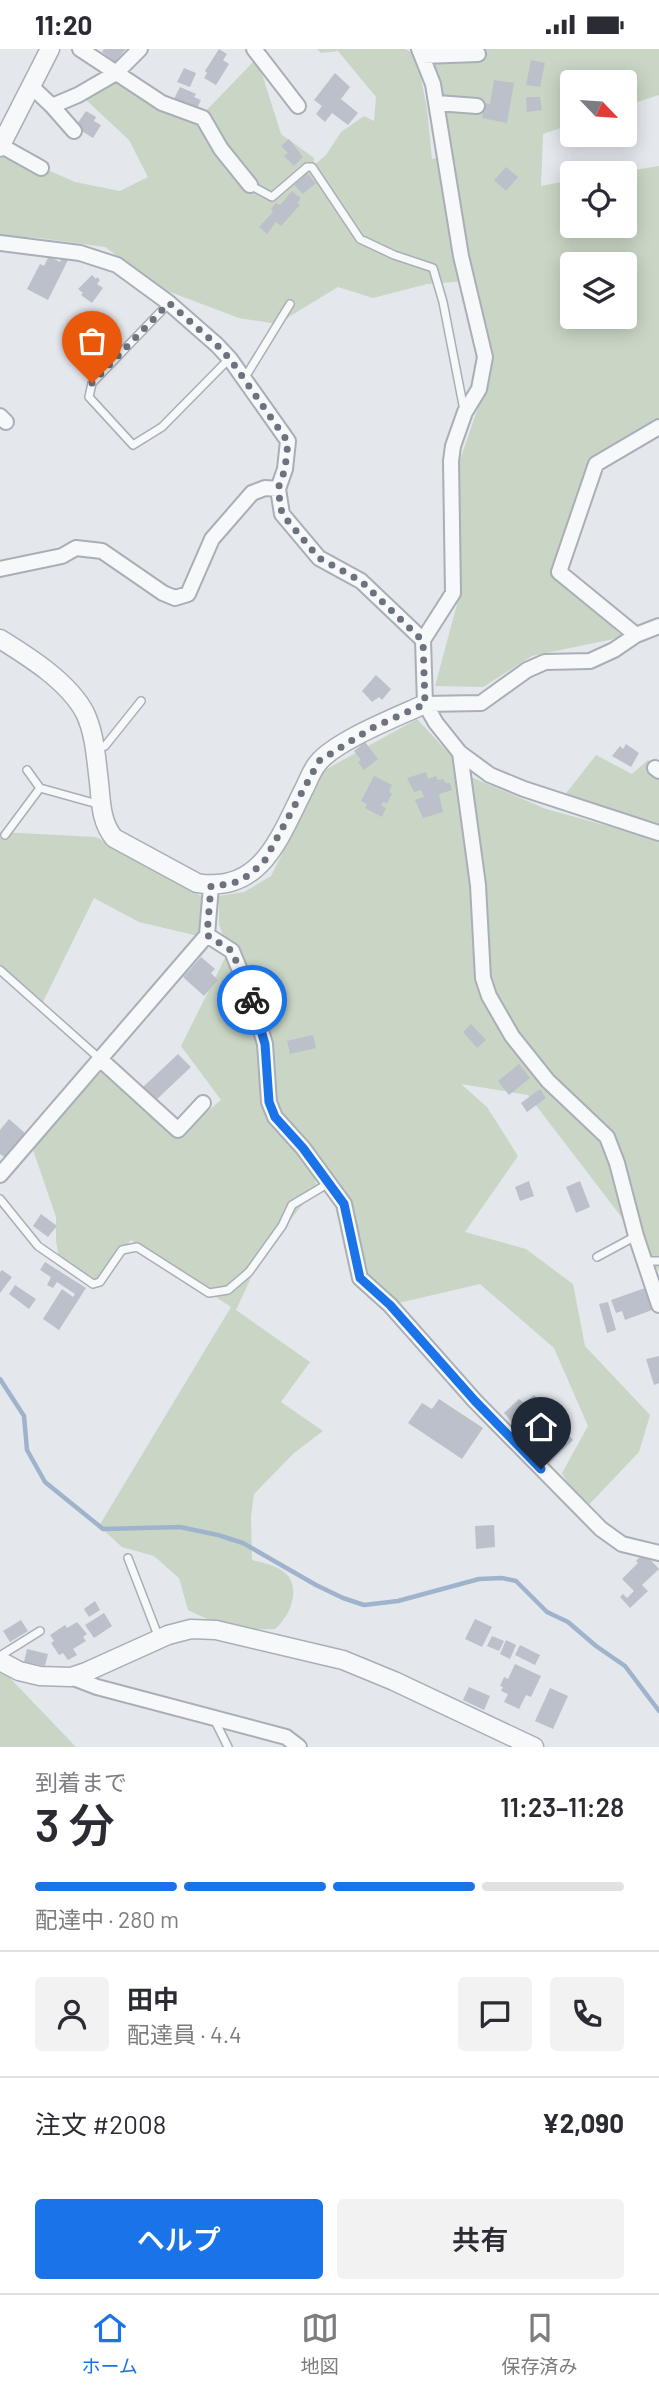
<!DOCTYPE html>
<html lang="ja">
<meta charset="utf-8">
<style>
body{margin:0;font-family:Barlow,"Noto Sans JP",sans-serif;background:#f2f2f3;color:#2b2b33;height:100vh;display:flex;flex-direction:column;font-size:26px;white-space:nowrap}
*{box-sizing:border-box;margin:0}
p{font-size:23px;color:#7c7c81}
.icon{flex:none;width:38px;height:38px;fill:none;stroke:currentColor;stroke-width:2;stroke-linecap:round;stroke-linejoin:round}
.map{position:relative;height:1698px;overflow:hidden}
.drawer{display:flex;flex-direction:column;background:#fff;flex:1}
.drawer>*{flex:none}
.needle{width:46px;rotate:115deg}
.controls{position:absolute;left:560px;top:21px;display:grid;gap:14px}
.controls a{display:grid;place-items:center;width:77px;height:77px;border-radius:7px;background:#fff;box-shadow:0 4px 18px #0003;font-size:35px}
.pin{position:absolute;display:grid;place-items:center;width:60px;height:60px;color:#fff;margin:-72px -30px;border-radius:50% 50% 50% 0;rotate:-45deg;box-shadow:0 0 7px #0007}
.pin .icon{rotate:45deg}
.courier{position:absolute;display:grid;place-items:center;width:70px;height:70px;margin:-35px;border:5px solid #1a73e8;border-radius:50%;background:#fff;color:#222;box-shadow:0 2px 9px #0007}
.summary em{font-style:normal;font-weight:600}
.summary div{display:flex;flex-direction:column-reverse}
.summary{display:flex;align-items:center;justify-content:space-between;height:119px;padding:0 35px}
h1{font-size:46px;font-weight:600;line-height:52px}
.bar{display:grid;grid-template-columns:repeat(4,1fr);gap:10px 7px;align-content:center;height:84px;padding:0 35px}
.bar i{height:9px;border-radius:5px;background:#e1e1e2}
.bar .current{background:#1a73e8}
.bar p{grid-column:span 4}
.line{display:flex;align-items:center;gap:18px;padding:0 35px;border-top:2px solid #e1e1e2}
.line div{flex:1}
.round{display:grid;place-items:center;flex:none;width:74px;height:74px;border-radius:7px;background:#f2f2f3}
.primary-button{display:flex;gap:14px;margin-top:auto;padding:14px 35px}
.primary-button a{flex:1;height:80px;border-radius:7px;background:#1a73e8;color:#fff;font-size:28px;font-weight:600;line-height:80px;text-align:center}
.primary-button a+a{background:#f2f2f3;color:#2b2b33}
.status{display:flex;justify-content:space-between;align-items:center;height:49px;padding:0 35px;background:#fff;direction:ltr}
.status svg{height:19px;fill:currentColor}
.tab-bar{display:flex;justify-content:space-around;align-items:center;height:98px;border-top:2px solid #e1e1e2;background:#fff;font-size:19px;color:#7c7c81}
.tab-bar a{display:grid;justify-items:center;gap:4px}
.tab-bar .current{color:#1a73e8}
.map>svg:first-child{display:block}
.green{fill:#c9d6c5;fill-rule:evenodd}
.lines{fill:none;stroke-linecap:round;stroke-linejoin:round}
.stream{stroke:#9fb4cc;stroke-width:4.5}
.building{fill:#bbc0ca}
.service-casing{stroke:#a9aeb7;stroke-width:10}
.minor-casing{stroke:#a9aeb7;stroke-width:18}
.tertiary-casing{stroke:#a9aeb7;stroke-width:21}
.service{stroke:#f7f8fa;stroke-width:7}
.minor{stroke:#f7f8fa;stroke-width:14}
.tertiary{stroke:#f7f8fa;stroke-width:18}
.done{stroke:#6c737f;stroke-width:7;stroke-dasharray:0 12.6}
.route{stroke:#1a73e8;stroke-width:9}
</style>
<div class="status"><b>11:20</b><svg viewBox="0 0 49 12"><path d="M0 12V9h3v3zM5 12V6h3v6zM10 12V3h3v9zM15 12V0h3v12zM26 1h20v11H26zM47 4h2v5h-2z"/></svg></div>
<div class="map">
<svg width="659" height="1698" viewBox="0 0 659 1698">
<rect width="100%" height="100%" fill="#e4e7ec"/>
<!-- green -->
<path class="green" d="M317,0H405L415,5L414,0H659V46L625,57V33H572V75L543,85L541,137L572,131V177H625V124H616L659,117V370L592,409L552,523L623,588L532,607L483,638L435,637L460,544V411L481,350L474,241L441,83L418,13L427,60L432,110L439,109L467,232L427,235L373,249L338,238L277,275L239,269L162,240L105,198L39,189L0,187V109L4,102L75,133L120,142L148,128L129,91L84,49L118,21L200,68L257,9L281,85L314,109L313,117L326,106L341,83L364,67L374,72L376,48L338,2L321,4ZM572,215H625V268H572Z
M417,670L471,728L546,760L659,791V1222L654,1216L645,1212L636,1187L528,1046L461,1035L487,1058L518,1107L465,1183L526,1200L573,1235L585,1297L650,1366L639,1403L583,1462L562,1424L588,1377L554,1299L480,1235L390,1256L360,1229L339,1163L313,1124L317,1138L262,1205L236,1261L310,1313L281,1353L323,1382L294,1404L254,1445L251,1467L252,1511C264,1514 281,1517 289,1528C300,1545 288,1569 275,1580L230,1581L188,1561L179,1529L154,1507L122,1498L99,1477L231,1258L131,1191L90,1238L60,1215L56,1192V1168L32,1098L103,1021L182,1084L221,1051L181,997L229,901L219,876V847L244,843L271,827L323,722Z
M596,706L632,725L648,711L659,719V774L564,747Z
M0,783L96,788L203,848L198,887L139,873L94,849L42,955L0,916Z
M0,1623L8,1627L76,1698H0Z"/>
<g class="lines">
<!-- stream -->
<path class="stream" d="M0,1330L24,1367L27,1401L45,1433L103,1480L180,1478L218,1486L243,1494L316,1536L343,1549L364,1556L398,1552L479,1530L502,1529L516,1532L547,1563L568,1573L596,1597L625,1617L659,1662"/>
</g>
<!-- building -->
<path class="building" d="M104,0H126L115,13L102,3Z
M219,0L227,5L223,11L229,15L216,36L204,29L207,24L205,22Z
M531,11L545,14L540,38L526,36Z
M184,19L196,24L190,38L177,33Z
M335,24L350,38L341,50L358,64L348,76L332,64L325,73L316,65L322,57L314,51Z
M494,31L514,34L507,74L482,69L485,54L490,55Z
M180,38L196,45L194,48L201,51L196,61L174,50Z
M526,48H540L542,61L527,63Z
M86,62L96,68L94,72L101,76L93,89L75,78Z
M289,90L303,108L294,117L284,107L288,104L281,97Z
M506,118L518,128L506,142L494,131Z
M307,124L316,134L303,145L294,136Z
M292,142L301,149L297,154L300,156L281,177L276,173L267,185L259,178L273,163L271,160L276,154L280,156Z
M49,207L60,213L62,208L68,211L48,251L27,240L40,215L44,217Z
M92,226L96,230L97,228L100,231L97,235L103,239L92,254L81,246L83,244L78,240Z
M376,626L391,640L382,651L379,648L372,653L362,642Z
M365,693L378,710L364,721L358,713L361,711L354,702Z
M626,695L639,704L631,718L612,707L620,697L623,700Z
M426,723L428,730L436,727L438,731L443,730L446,734H450L452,741L439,745L443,763L423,769L415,751L424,748L421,741L414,743L407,729Z
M374,727L392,736L389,743L392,745L387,754L383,753L381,756L386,759L382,768L365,759L367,755L361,752Z
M201,908L215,920L211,924L218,931L204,947L183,928Z
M471,975L486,991L477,999L463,983Z
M313,986L316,999L290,1005L287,992Z
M178,1005L191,1018L156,1051L143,1038Z
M519,1015L530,1029L509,1046L498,1032Z
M540,1040L546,1049L527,1063L521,1054Z
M9,1070L26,1085L6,1109L0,1105V1081Z
M529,1132L534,1147L520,1152L515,1138Z
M580,1132L590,1158L576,1164L566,1138Z
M41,1165L57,1177L48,1188L33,1177Z
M45,1213L86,1239L59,1281L43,1270L62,1240L73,1248L75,1245L57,1233L53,1239L47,1236L51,1228L40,1221Z
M2,1221L12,1228L0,1244V1223Z
M15,1236L36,1250L29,1260L9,1245Z
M645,1239L652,1261L625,1271L622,1262L616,1264L611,1251Z
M608,1253L616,1281L607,1284L599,1255Z
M659,1307V1334L654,1336L646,1310Z
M534,1346L573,1391L549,1415L504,1364L519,1350L524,1354Z
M439,1350L483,1379L462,1410L408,1374L422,1354L432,1360Z
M494,1476L495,1498L476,1500L475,1477Z
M644,1504L659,1520L642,1536L648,1542L630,1559L620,1548L623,1545L627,1549L634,1542L622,1530L638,1514L636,1512Z
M95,1552L100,1561L89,1568L84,1560Z
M104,1564L112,1577L94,1589L85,1576Z
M475,1570L492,1578L482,1598L465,1590Z
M21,1571L28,1582L10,1593L3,1582Z
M77,1573L87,1585L83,1588L86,1592L73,1600L77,1606L68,1611L63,1604L59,1606L51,1594L54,1592L50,1586L65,1576L67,1579Z
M492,1587L504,1592L499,1602L487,1597Z
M506,1591L516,1596L510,1610L500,1605Z
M520,1596L540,1606L535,1616L515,1606Z
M27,1600L48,1605L45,1617L24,1613Z
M515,1615L541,1627L531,1648L526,1646L519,1660L504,1653L508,1645L501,1642L503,1638L500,1637L504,1628L508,1630Z
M469,1638L490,1647L484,1661L463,1651Z
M550,1639L568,1647L553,1680L535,1672Z"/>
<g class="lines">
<!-- service casing -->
<g class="service-casing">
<path id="service" d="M250,136L272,148L307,118H312L360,190L394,206L433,219L443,253L464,361
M169,254L92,334L89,348L133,396L162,378L229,310
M244,330L290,255
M96,699L105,697L141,652
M27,721L40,739L101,756
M5,786L40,739
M0,921L100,1010
M0,1150L38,1197L93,1235L100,1233L122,1201L137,1198L209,1244L228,1241L249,1223L282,1177L292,1156L329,1134
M597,1208L636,1187
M645,1212H659
M128,1509L159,1589
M0,1607L40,1582
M214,1670L228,1698"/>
</g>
<!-- minor casing -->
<g class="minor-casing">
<path id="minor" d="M80,0L162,54L203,69L221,100L250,136
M254,0L298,57
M419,0L433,35L461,207L485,308L479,340L465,363L453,397L451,412L453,544L423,591L425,655L436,674L460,704L478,836L483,929L489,947L512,987L548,1032L607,1088L617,1114L636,1187L659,1256
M422,7L478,5
M31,37L52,57L78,46L116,24L140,0
M437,54L477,57
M52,57L74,82
M0,96L41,119
M0,194L80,204L117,216L169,254L217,296L230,310L288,392L285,420L278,440L282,465L319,509L361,532L423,591
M0,367L6,373
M659,378L596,415L559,523L636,586L659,577
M0,520L62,507L76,499L102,502L163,544L175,549L188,545L212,490L252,444L265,439L278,440
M425,655L481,654L527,621L545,613L590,612L614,601L636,586
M460,704L490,726L524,740L659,784
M655,719L659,722
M207,886L232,902L252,951L265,995L269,1053L275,1068L303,1099L344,1155L360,1229L390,1256L475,1352L601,1480L622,1495L659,1504
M100,1010L178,1081L203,1054
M0,1126L207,886L211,837
M71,1628L97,1638L286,1688L299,1698"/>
</g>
<!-- tertiary casing -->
<g class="tertiary-casing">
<path id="tertiary" d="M0,98L50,0
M0,590C29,608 69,633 85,664C95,685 96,710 99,733C101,754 101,773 114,789L197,834C260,845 279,790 303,742C308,733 311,722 318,714C335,692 399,667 425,655
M0,1612L19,1622L40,1627L71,1628L86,1623L168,1586L191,1580L216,1581L343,1611L394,1632L534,1698"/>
</g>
<!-- service -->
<use href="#service" class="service"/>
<!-- minor -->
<use href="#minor" class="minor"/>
<!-- tertiary -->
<use href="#tertiary" class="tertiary"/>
</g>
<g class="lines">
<!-- done -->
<path class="done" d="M92,334L169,254L217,296L230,310L288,393L285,420L278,440L282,465L319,509L361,532L423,592L425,655L372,679L319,712L265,811L251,825L232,835L211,837L207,886L232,902L252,951"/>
<!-- route -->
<path class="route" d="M252,951L265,995L269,1053L275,1068L303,1099L344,1155L360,1229L390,1256L475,1352L541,1420"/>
</g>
</svg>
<div class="controls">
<a><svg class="needle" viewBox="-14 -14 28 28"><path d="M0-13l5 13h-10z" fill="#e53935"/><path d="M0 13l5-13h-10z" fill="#7c7c81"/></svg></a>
<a><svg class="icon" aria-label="locate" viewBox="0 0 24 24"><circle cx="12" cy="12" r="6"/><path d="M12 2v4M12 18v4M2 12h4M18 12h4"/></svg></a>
<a><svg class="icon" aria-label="layers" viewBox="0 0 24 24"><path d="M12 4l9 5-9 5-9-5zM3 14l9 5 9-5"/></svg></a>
</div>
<div class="pin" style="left:92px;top:334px;background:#ea580c"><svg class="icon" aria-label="bag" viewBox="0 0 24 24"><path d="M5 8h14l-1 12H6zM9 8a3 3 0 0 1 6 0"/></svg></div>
<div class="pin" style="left:541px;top:1420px;background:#1f2937"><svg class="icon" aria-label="home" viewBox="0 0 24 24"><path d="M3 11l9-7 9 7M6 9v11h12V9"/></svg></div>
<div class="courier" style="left:252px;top:951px"><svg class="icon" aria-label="bike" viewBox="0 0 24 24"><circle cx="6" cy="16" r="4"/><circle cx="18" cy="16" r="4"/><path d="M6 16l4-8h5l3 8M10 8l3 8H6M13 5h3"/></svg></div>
</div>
<section class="drawer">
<div class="summary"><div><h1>3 分</h1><p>到着まで</p></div><em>11:23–11:28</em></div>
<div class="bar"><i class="current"></i><i class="current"></i><i class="current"></i><i></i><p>配達中 · 280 m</p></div>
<div class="line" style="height:126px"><a class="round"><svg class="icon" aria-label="person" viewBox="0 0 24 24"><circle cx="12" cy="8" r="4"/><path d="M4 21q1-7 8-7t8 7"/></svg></a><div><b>田中</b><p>配達員 · 4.4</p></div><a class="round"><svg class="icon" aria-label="chat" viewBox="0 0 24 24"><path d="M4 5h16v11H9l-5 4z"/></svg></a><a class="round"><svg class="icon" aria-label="phone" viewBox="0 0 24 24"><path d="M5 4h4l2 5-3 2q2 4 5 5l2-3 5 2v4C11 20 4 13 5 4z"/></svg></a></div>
<div class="line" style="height:91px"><div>注文 #2008</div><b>¥2,090</b></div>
<div class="primary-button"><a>ヘルプ</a><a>共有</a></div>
</section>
<nav class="tab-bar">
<a class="current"><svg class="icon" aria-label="home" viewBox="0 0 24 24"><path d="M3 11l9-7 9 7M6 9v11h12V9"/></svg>ホーム</a>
<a><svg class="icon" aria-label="map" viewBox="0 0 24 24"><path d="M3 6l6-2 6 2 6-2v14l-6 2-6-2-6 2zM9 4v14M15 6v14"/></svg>地図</a>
<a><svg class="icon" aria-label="saved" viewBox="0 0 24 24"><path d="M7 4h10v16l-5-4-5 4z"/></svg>保存済み</a>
</nav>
